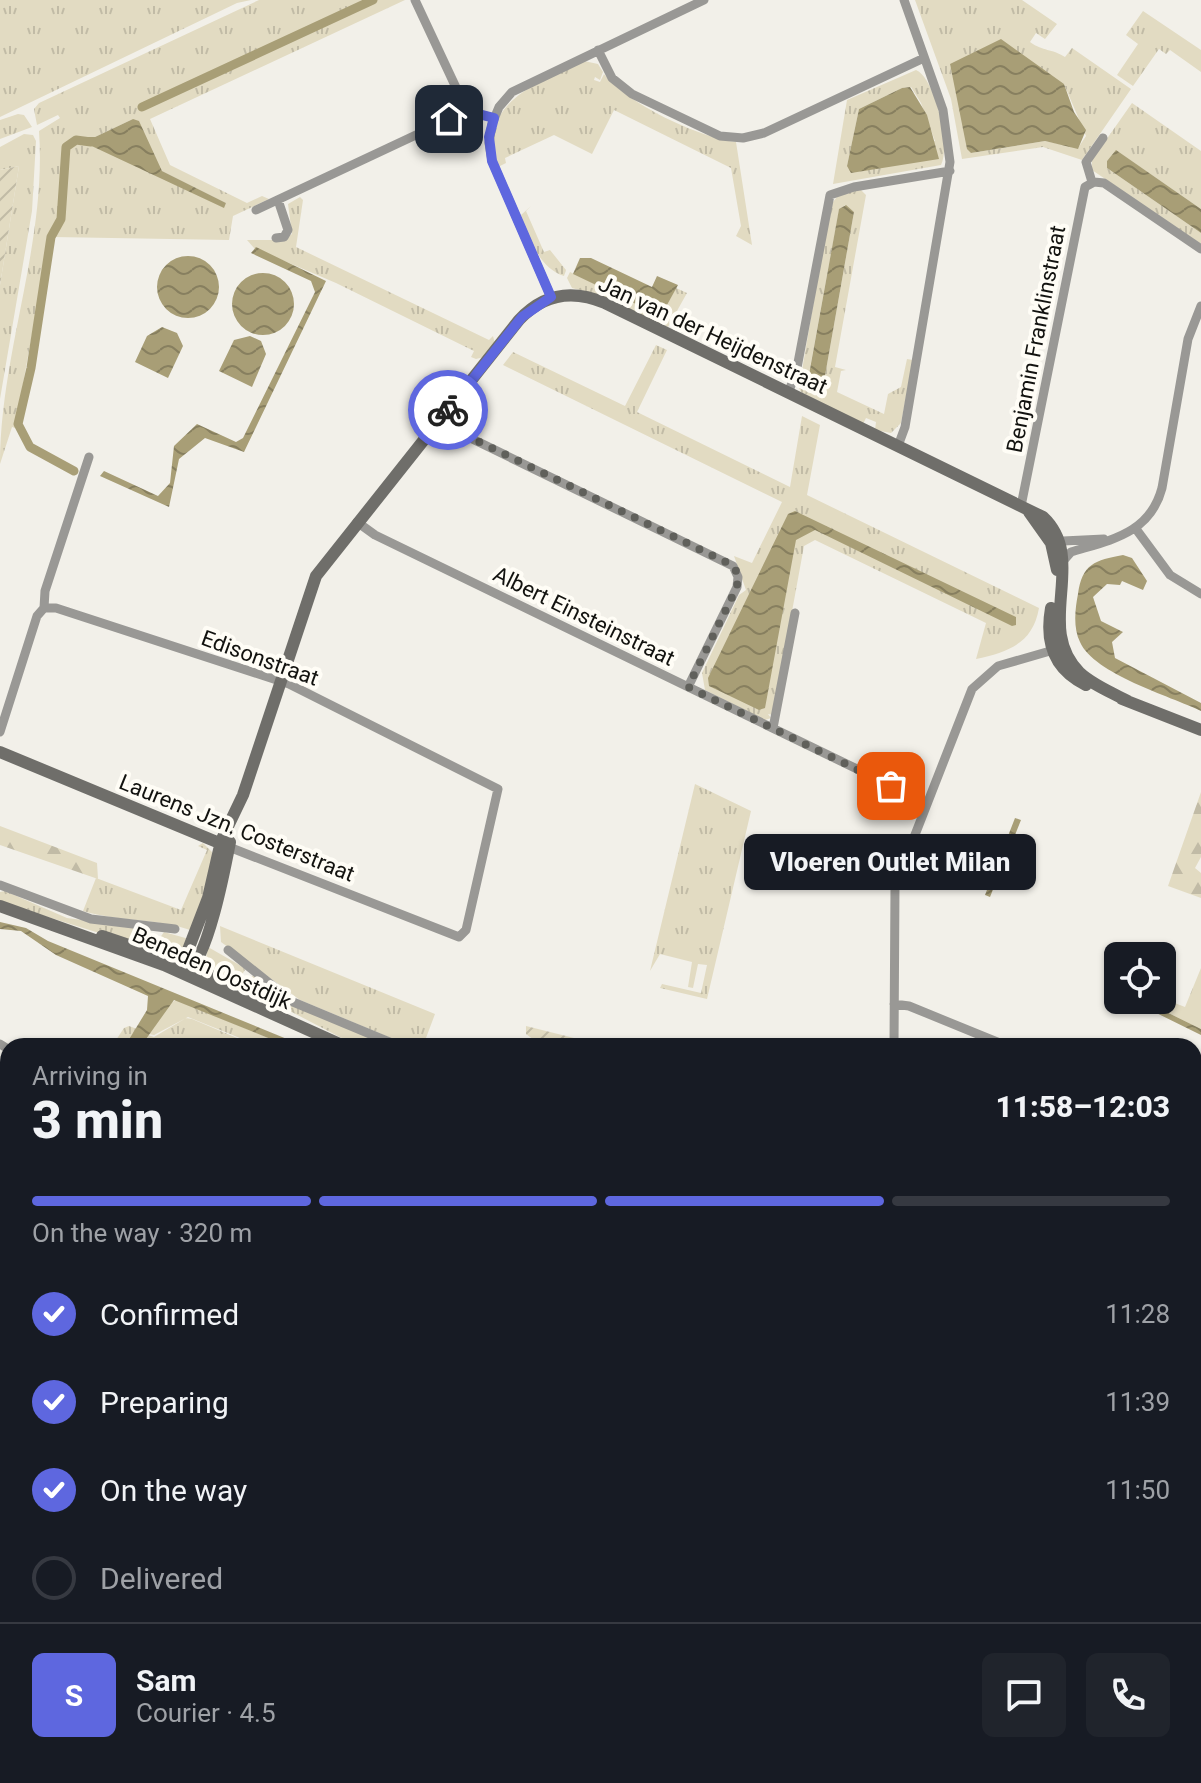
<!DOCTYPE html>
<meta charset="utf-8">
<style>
body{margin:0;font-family:Roboto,sans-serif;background:#20242c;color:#f1f3f6;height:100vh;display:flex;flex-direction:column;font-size:30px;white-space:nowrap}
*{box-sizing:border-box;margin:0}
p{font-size:26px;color:#9ea1a6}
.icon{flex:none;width:44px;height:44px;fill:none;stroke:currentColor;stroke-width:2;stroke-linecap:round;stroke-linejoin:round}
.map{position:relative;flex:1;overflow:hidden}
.panel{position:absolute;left:0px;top:1038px;width:1202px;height:746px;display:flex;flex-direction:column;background:#171b24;border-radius:24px 24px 0 0;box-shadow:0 2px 6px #0004}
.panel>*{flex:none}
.fabs{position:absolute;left:1104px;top:942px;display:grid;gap:16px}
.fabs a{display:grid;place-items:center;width:72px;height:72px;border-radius:12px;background:#171b24;box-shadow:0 2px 6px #0004;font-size:40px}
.pin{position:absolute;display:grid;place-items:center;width:68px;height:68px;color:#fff;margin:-34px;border-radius:16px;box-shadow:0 4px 12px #0006}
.courier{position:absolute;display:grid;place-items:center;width:80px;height:80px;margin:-40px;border:6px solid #5e67df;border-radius:50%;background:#fff;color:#222;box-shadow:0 2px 10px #0007}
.bubble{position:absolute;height:56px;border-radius:12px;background:#171b24;box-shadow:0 2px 6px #0004;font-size:26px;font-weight:800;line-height:56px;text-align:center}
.head em{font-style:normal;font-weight:800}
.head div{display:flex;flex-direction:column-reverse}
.head{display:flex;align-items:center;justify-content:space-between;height:136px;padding:0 32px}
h1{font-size:52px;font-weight:800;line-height:60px}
.bar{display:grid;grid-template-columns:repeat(4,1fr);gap:12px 8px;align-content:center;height:96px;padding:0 32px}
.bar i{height:10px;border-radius:6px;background:#363941}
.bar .selected{background:#5e67df}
.bar p{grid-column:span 4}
.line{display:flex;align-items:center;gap:20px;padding:0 32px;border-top:2px solid #363941}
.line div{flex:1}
.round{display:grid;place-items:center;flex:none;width:84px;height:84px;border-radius:12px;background:#20242c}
ol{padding:0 32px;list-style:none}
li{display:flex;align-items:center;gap:24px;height:88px}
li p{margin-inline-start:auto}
li .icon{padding:8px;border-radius:50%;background:#5e67df;color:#fff;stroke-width:4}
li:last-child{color:#9ea1a6}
li i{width:44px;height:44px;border:4px solid #363941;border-radius:50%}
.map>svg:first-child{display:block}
.grass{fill:url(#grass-tufts);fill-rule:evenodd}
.forest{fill:url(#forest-firs)}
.wetland{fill:url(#wetland-marsh)}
.park{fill:url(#park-crowns)}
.garden{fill:url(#garden-furrows)}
.water{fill:url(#water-waves)}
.pier{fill:#f2f0e9}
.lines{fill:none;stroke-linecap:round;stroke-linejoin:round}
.stream{stroke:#a89e76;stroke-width:3}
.canal{stroke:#a89e76;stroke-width:9}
.street{stroke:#999895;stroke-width:9}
.secondary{stroke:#6f6e6a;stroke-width:12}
.done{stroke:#60605b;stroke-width:8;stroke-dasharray:0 14.4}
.route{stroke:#5e67df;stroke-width:10}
.labels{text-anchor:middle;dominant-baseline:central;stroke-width:8;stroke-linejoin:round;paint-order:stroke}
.street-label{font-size:22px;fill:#12120f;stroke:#fffdf6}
</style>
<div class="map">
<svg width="1201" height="1783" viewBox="0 0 1201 1783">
<defs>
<pattern id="grass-tufts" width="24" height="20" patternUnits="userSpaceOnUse" patternTransform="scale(2)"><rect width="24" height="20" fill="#e2dbc2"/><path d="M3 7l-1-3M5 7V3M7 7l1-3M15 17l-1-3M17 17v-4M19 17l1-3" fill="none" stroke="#c1bba6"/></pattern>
<pattern id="forest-firs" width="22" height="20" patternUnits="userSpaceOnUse" patternTransform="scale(2)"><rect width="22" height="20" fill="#e2dbc2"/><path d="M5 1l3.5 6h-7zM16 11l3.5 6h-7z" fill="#c1bba6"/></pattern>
<pattern id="wetland-marsh" width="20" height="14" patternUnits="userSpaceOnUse" patternTransform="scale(2)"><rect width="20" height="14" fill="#e2dbc2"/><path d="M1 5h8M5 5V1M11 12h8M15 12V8" fill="none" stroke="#c1bba6"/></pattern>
<pattern id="park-crowns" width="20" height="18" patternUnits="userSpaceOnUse" patternTransform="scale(2)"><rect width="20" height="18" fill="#e2dbc2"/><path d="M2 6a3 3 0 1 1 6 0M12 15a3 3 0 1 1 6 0" fill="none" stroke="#c1bba6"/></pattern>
<pattern id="garden-furrows" width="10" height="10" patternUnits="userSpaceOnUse" patternTransform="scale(2)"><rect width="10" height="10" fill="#e2dbc2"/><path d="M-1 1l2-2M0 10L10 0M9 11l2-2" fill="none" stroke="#c1bba6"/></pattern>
<pattern id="water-waves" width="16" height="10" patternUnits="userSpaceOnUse" patternTransform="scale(2)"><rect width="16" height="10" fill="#a89e76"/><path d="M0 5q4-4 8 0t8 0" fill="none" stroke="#877f5f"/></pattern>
</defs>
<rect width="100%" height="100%" fill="#f2f0e9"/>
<!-- grass -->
<path class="grass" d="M0,0H251L237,3L0,117Z
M259,0H405L150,119L170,165L247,203L262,196L269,199L233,216L229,240L53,237L65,214L66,152L75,141L92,144L223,207L226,203L162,171L133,119L95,137H78L65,143L59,217L50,235L15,428L12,427L0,464C0,353 47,244 39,131L60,118L58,115L37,125L34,109L39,103Z
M915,0H1022L1057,24L1045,39L1036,33L1030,42C1044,52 1051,48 1065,57L1072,48L1131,89L1082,160L1043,147L962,159L951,99ZM950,64L1064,84L1086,136L1078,148L1045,141L971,153Z
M1143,11L1201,50V72L1170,50L1166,54L1159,49L1133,86L1117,75L1138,44L1126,35Z
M584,61L598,64L603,72L600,80L595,77L594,80L600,82L604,74C626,103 700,138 736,142L752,245L736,236L741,226L731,168L614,110L592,154L554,135L505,158L506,163L498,167C476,101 539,83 584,61Z
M916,70C935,78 951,146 941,165L833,184L847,100ZM911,87L921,103L935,141L847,166L859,109L902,88Z
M1132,103L1201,151V209L1117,151L1107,161V168L1201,233V244L1092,170V160Z
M18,114L24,115L32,127L0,139V120Z
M24,134L33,135L36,141L32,211L0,399V285L19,166L0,170V147Z
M861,190L866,195L835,367L846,370L841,371L837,392L884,414L888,394L901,387L907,359L913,360L901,423L891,433L875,430L876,422L866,418L863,424L801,392L799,388L830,206L839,194ZM845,205L854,212L823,387L808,379L839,210Z
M300,197L303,200L296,247L489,340L493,336L495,344L484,357L476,359L471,357L474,351L336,283L254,248L247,240H282L292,234L288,204Z
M531,206L526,211L544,252L550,250L566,270L564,276C539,268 529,238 521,215Z
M570,272L661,316L676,288L687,293L668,327L598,295L572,288L567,278Z
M656,345L667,350L637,412L790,487L802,416L820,425L807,495L1039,608C1033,643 1009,652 976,659L986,623L815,540L804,546L773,715L768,714L771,718L765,720L705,690L702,673L739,595L746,590L734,556L752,563L782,502L503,365L513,352L625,406Z
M695,784L751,811L707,999L660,988L662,984L701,993L707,965L698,964L693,988L688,987L692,962L660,954L650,971Z
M203,843L212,852V866L193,931C157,918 120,922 83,911L96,878L181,910L207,850L198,846Z
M5,891L67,918L150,929L152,941L157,942L164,932L189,939L181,950L163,953L0,902V892Z
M220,926L435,1014L423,1046H410L300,1000L221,942Z
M208,947L243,967L245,970L239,979L243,982L254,975L294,1006L389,1046H357L215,972L206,958Z
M1201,968V1029L1142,1000L1162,998L1185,1007Z
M176,1000L179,1001L288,1046H260L188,1017L154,1035L149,1034L169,1004Z
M186,1018L192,1019L256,1046H141L148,1035L154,1037Z
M129,1026L137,1029L125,1046H112L124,1028Z
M1201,1449V1616L1194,1611V1456Z
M907,1776H967L985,1783H932Z"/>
<!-- forest -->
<path class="forest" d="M1201,792V857L1195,868L1201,873V898L1168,886Z
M0,826L97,863L98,879L0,845Z
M8,1213V1328L0,1339V1227Z
M1197,1373H1201V1420L1194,1425Z"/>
<!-- wetland -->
<path class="wetland" d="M0,1457L8,1466V1526L0,1517Z"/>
<!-- park -->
<path class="park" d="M0,1616L8,1620V1702L0,1701Z"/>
<!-- garden -->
<path class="garden" d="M19,166L0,285V170Z
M526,1026L606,1046H542L526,1034Z"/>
<!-- water -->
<path class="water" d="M1001,39L1064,84L1074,112L1086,130L1078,149L1045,141L971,153L967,149L950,64Z
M910,87L927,115L939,159L851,173L847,166L859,109L902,88Z
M133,119L139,121L162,171L226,203L224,208L81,141L82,137H95Z
M1116,150L1201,209V233L1107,168V161Z
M846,205L854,212L823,387L812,386L808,380L839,209Z
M256,247L326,281L244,452L205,438L179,459L169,507L100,476L104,471L158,496L170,483L174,446L197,424L236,442L243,438L315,292L311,281L251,253Z
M157 287a31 31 0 1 1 62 0a31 31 0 1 1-62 0Z
M580,258H591L652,287L657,276L678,285L661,316L573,274Z
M232 304a31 31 0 1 1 62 0a31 31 0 1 1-62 0Z
M162,327L177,333L183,346L168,378L135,362L147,336Z
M250,336L261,341L266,354L252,387L219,371L234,340Z
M795,511L1016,617V625L1012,626L815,530L796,540L765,708L759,710L709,686L708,678L788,514Z
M1123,555L1132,558L1147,581L1143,590L1122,581L1120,585L1107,584L1093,597L1101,621L1123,632L1112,642L1115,658L1201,703V711C1170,696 1094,674 1080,642C1073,628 1075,609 1078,594C1082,564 1095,560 1123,555Z
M1015,818L1021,820L990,897L985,895Z
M0,922L26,928L48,941L304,1046H288L174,1000L141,1046H125L147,1010L148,996L56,955L21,931L0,929Z
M1130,1000H1142L1201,1029V1035Z
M0,1077L8,1081V1165L0,1173Z
M0,1517L8,1526V1576L0,1568Z
M825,1776H907L932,1783H851Z"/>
<!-- pier -->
<path class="pier" d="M117,1776H167L163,1783H143Z"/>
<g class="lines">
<!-- stream -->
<path class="stream" d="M1194,1606L1201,1611"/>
<!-- canal -->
<path class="canal" d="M142,107L373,0
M74,471L30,447L18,424L31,368L51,237L61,219L66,147L76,140L91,142"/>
<!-- street -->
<path class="street" d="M415,0L467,111
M598,50L612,78L632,94L720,136L743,138L764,133L924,58
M1092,182L1086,162L1103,138
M256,210L467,111L494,118
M276,238L284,237L288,230L278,200
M551,297L492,161L489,143L492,124L499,107L512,92L704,0
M788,393L796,373L830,195L854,187L950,171
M440,418L460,433L733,566L738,577L737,587L688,687
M898,446L905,427L950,162L943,110L904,0
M1021,506L1085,187L1094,182L1104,183L1201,249
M357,522L375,535L927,803
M1136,529L1170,575L1201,594
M1058,547L1063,541L1104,539
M1064,560L1071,552C1110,540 1150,534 1162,488L1188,339L1201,306
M44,608H56L289,684L498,789L466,930L459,937L229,847
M773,728L795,613
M0,732L37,616L44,608L45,591L89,457
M0,885L91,919L175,929
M228,950L293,1002L399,1046
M894,1004L909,1006L1007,1046
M0,1044L8,1049
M894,1046L895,886L972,689L998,666L1057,649
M0,1729L8,1735
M0,1770L8,1752
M325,1776V1783
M659,1776L685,1783
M374,1783L376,1776
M453,1783L455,1776
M532,1783L534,1776
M611,1783L612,1776
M707,1783L709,1776
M1059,1783L1063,1776"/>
<!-- secondary -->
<path class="secondary" d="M1029,512L1051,543L1057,570
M1051,608C1045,642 1053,669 1086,685
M1122,699L1201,730
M0,752L229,847
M0,906L164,965L344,1046
M102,936L194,967L269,1004
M188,971C208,958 225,868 230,842
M185,974L183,963L208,898L221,841L243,795L316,576L519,320C543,294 572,289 605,303L1043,517C1089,560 1033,627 1080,673C1093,685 1112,693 1128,701
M1194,1296L1201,1290
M1194,1308L1201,1302"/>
</g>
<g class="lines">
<!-- done -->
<path class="done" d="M448,410L440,418L457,431L732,565L738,574L737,587L688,687L891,786"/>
<!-- route -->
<path class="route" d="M448,410L522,317L551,297L492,161L489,137L494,118L467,111L449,119"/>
</g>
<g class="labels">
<!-- street labels -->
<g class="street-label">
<text transform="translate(713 335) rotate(25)">Jan van der Heijdenstraat</text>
<text transform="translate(1036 339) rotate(-79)">Benjamin Franklinstraat</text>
<text transform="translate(584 616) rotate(26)">Albert Einsteinstraat</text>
<text transform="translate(260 658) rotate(20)">Edisonstraat</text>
<text transform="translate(237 828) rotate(22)">Laurens Jzn. Costerstraat</text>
<text transform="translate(212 968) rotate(24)">Beneden Oostdijk</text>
</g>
</g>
</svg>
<div class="fabs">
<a><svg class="icon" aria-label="locate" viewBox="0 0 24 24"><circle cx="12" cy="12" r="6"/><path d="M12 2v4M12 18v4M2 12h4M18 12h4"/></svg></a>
</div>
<div class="pin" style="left:891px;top:786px;background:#ea580c"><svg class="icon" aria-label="bag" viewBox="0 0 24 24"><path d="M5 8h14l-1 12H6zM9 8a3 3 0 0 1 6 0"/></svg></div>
<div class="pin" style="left:449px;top:119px;background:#1f2937"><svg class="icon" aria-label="home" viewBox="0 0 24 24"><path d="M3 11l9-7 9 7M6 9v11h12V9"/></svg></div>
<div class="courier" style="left:448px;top:410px"><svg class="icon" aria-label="bike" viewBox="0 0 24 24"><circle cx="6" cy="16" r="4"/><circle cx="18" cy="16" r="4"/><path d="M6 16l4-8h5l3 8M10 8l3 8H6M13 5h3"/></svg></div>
<div class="bubble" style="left:744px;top:834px;width:292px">Vloeren Outlet Milan</div>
<section class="panel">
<div class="head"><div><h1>3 min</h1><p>Arriving in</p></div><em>11:58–12:03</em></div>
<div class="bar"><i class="selected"></i><i class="selected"></i><i class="selected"></i><i></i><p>On the way · 320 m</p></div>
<ol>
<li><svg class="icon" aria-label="check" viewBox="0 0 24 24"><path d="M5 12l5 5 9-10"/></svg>Confirmed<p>11:28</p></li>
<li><svg class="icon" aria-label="check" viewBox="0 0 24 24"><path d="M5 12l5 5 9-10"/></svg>Preparing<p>11:39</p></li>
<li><svg class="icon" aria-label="check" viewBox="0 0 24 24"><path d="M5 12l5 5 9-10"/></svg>On the way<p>11:50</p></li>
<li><i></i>Delivered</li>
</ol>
<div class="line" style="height:144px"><b class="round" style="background:#5e67df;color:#fff">S</b><div><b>Sam</b><p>Courier · 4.5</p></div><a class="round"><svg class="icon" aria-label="chat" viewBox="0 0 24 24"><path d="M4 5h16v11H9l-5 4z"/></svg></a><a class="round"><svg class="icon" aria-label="phone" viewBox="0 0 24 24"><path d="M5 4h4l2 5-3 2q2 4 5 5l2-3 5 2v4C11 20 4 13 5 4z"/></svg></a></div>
</section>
</div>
